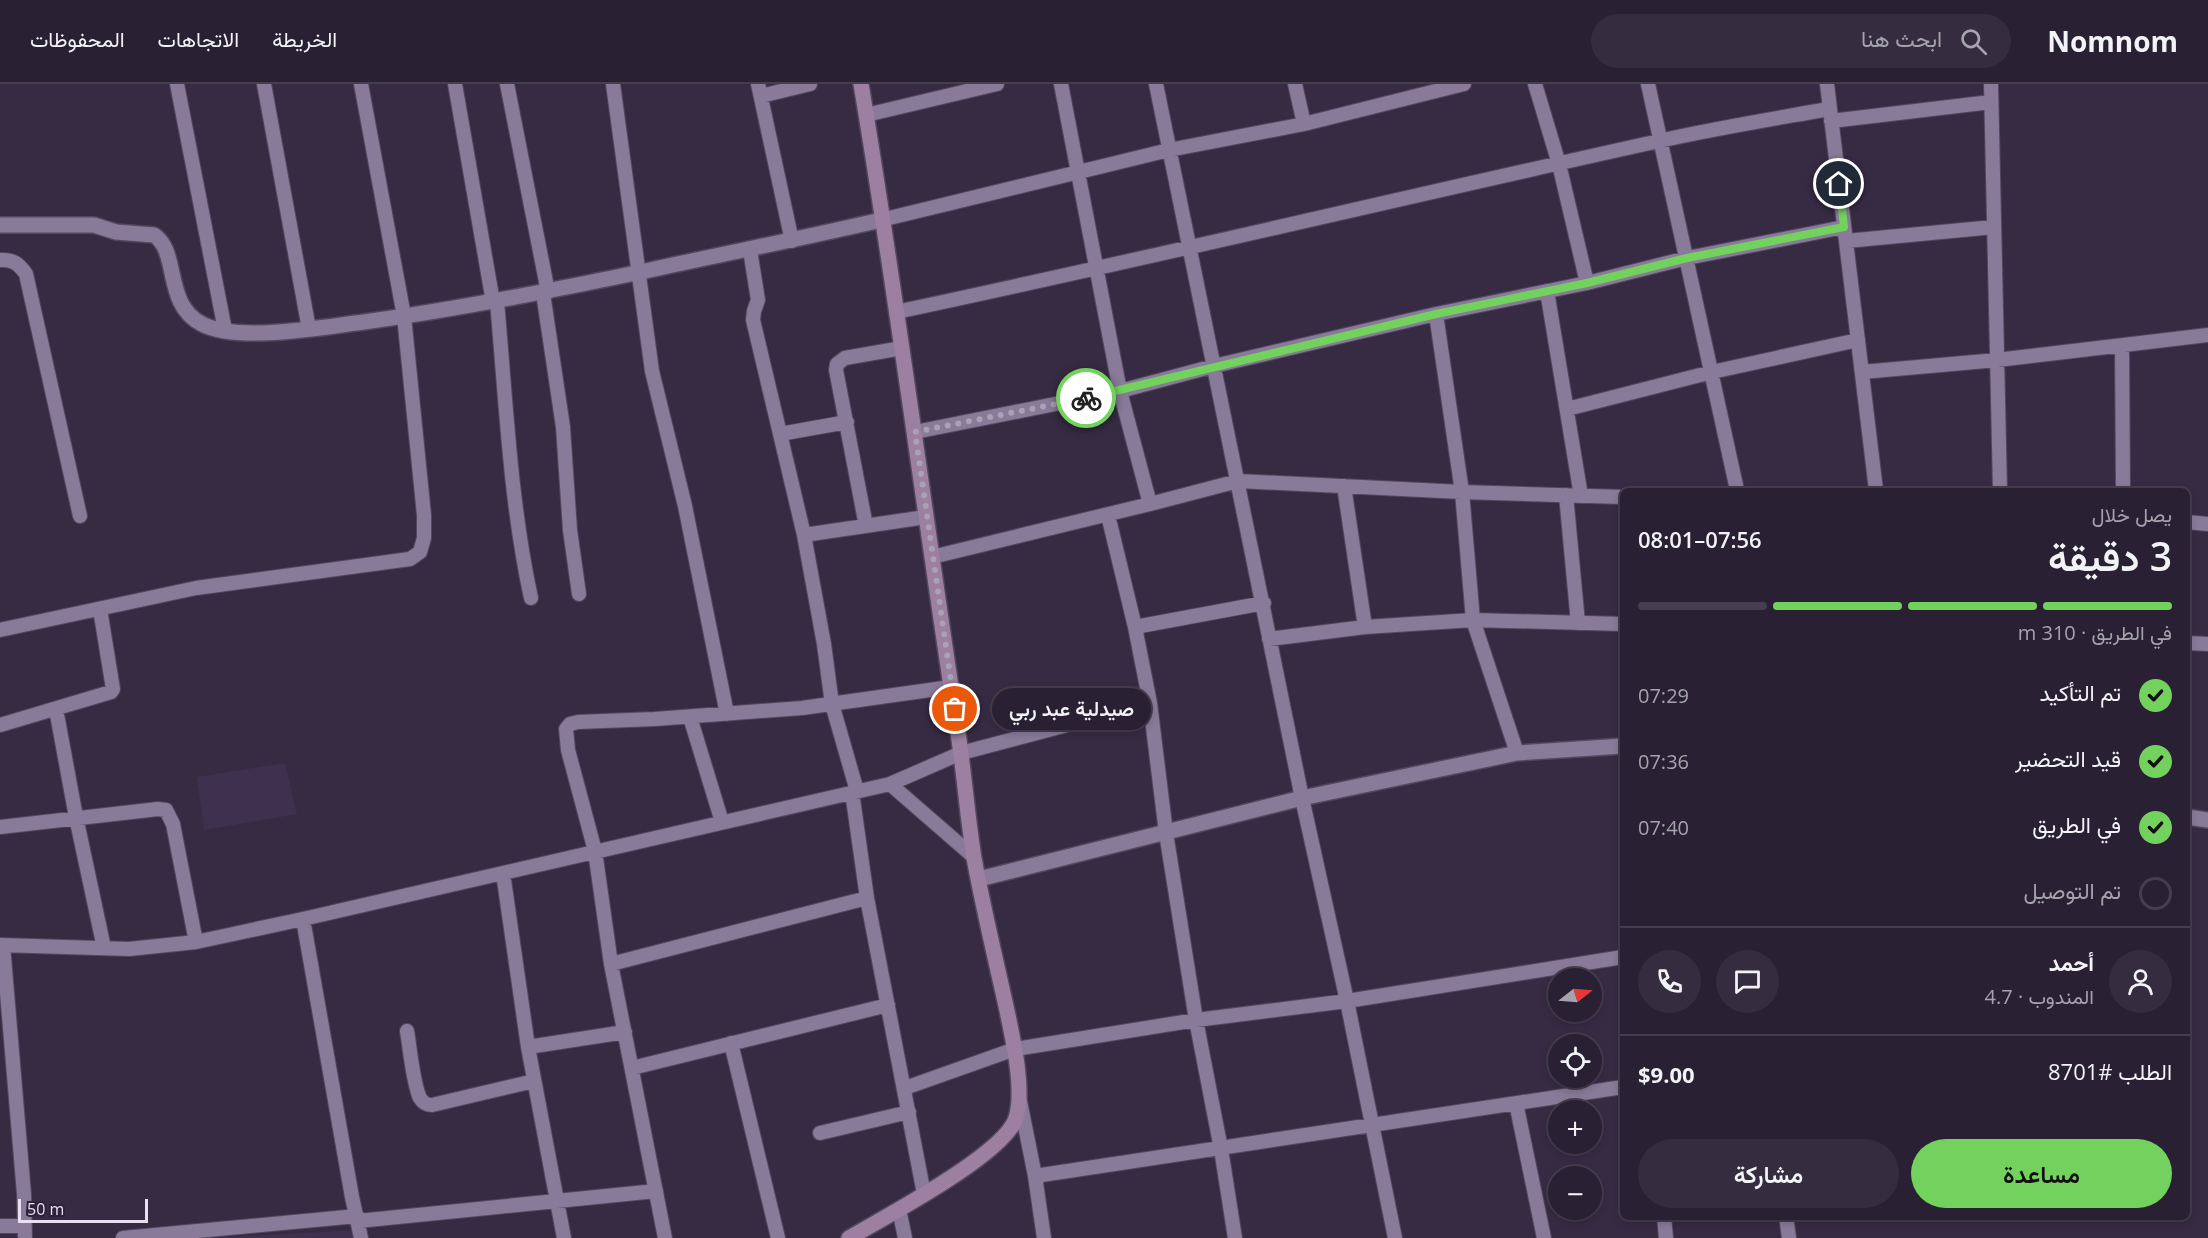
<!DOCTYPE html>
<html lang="ar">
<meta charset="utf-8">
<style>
body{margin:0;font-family:"Open Sans",Vazirmatn,sans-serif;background:#352d3f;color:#f1f3f6;direction:rtl;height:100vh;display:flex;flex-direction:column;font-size:22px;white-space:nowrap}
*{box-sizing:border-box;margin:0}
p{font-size:20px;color:#a5a3ac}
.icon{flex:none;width:33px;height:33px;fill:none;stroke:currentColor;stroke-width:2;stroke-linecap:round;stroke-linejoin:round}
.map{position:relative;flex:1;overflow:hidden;direction:ltr}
.side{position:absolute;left:1620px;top:404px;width:570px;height:732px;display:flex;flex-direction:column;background:#292033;border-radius:9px;box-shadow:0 3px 9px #0003,0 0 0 2px #453e4e;direction:rtl}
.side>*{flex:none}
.needle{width:39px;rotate:73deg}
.controls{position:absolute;left:1548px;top:884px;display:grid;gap:12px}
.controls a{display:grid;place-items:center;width:54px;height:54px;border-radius:50%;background:#292033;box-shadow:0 3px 9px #0003,0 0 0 2px #453e4e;font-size:30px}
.scale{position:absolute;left:18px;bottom:15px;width:130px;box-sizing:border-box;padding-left:6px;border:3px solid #e7e0f1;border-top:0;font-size:16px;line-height:21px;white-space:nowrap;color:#e7e0f1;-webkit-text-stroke:4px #2d213a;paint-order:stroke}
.pin{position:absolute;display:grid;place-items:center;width:51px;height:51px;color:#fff;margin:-26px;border:3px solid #fff;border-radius:50%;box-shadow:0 2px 6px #0007}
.courier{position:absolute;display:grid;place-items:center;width:60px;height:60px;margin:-30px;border:4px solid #72d25d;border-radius:50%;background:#fff;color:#222;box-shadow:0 2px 8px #0007}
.bubble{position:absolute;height:42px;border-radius:21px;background:#292033;box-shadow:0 3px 9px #0003,0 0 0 2px #453e4e;font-size:20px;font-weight:600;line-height:42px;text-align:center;direction:rtl}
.summary em{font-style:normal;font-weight:600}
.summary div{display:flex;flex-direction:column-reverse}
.summary{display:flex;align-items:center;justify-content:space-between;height:102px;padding:0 18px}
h1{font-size:39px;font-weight:600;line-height:45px}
.bar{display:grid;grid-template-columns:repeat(4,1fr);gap:9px 6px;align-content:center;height:72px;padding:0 18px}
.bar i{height:8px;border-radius:4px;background:#453e4e}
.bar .selected{background:#72d25d}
.bar p{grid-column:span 4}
.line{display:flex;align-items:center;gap:15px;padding:0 18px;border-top:2px solid #453e4e}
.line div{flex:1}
.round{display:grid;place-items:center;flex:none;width:63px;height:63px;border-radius:32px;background:#352d3f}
ol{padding:0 18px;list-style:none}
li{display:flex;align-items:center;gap:18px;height:66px}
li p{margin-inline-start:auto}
li .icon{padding:6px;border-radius:50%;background:#72d25d;color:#111;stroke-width:4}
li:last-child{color:#a5a3ac}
li i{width:33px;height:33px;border:3px solid #453e4e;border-radius:50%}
.primary-button{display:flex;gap:12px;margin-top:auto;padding:12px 18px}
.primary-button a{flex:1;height:69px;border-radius:36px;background:#72d25d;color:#111;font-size:24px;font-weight:600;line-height:69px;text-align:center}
.primary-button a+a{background:#352d3f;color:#f1f3f6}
header{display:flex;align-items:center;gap:36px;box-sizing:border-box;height:84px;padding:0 30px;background:#292033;border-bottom:2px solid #453e4e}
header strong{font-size:28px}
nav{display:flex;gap:33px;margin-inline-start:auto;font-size:21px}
.search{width:420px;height:54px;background:#352d3f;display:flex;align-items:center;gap:15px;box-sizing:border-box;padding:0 21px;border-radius:33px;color:#a5a3ac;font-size:22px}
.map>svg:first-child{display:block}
.built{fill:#3f3050}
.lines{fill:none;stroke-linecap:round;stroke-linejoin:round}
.minor-casing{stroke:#52485e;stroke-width:16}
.tertiary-casing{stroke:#52485e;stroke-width:18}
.secondary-casing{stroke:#52485e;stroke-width:18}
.minor{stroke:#887a98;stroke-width:14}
.tertiary{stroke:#887a98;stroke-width:15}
.secondary{stroke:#9d7fa2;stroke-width:15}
.done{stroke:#a9a1b4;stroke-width:6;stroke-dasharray:0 10.8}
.route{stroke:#72d25d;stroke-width:8}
</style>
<header>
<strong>Nomnom</strong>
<div class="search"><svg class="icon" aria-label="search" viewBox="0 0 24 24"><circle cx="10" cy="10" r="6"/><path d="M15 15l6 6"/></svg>ابحث هنا</div>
<nav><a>الخريطة</a><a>الاتجاهات</a><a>المحفوظات</a></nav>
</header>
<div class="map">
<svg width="2208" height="1154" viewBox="0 0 2208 1154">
<rect width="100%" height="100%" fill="#372b44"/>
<!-- built -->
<path class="built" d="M285,679L297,730L204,746L197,693Z
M359,1146L360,1154H215Z"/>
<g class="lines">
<!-- minor casing -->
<g class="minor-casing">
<path id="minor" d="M177,0L225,246
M264,0L309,245
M455,0L493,218
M507,0L548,208
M613,0L652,287L685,422L727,630
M758,0L792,157
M1061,0L1120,307L1150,420L1238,397L1462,408L1623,413
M1156,0L1302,714L1347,917L1395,1154
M1295,0L1304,40
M1648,0L1737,406
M1827,0L1876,406
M1991,0L2000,406
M761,12L810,0
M866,31L997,0
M1831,37L1991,18
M881,136L1169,66L1304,40L1464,0
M1846,157L1994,143
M750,166L758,216L754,227L753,236L804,451
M0,176C13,175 19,180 26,190L80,432
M1587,199L1687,174L1844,143
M1547,207L1581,412
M543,209L563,343L570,446L579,510
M497,218C506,317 510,417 531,514
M896,228C1151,174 1405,113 1659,57C1716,44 1773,35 1829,25
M1436,230L1587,199L1559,80L1535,0
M2122,262L2123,406
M1862,288L1997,276L2208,251
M1567,325L1712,288L1858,256
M915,348L1120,307L1214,282L1436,230L1462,408L1473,536L1517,669
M780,350L847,338
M1344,402L1365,543
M1566,411L1578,539
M1108,431L1135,543L1150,619L1166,749L1196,936L1221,1065L1235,1154
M2187,438L2208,440
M866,442L836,286L837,280L845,274L902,264
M932,473L1150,420
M1135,543L1264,519
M0,546L196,504L410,475L420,468L424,454V431L404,232L361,0
M1269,555L1365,543L1473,536L1623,540
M2187,559L2208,560
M56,625L76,733L104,864
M690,633L722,738
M0,641L111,608L113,605L100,525
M890,700L974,773
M857,707L832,620L824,560L804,451L926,433
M852,708L867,814L924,1110
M0,743L158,725L166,726L173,740L196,858
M503,789L528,963L564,1154
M303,835L352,1113L361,1154
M0,861L129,865L196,858L303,835L890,700L961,669L1150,619
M3,861L24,1110L25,1154
M611,880L867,814
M407,947C410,964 413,1000 420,1014C423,1019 427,1021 432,1021L534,997
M731,959L778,1154
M528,963L625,948
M632,984L888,921
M905,1004L1015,965L1196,936L1347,917L1623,873
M1020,1017L1035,1092L1044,1154
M1516,1019L1544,1154
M820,1049L909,1028
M1035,1092L1623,1003
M899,1125L905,1154
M1664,1132L1666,1154
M1786,1132L1789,1154
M358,1137L656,1107
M0,1142H24
M123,1154L357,1132
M665,1154L611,880L595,767L568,666L566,645L570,640L578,638L655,635L802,624L951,603"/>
</g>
<!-- tertiary casing -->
<g class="tertiary-casing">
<path id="tertiary" d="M0,141H94L116,148L154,151C180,168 163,220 202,240C238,259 323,243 364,238C460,225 555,206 650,186C727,169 804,154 881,136
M2187,733L2208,736
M979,795L1302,714L1517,669L1623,662"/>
</g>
<!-- secondary casing -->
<g class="secondary-casing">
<path id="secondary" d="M849,1154C885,1133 1005,1070 1016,1034C1025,1005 1012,951 1006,922C995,873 983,823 974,774C967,730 964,686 957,642C924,428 897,213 861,0"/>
</g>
<!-- minor -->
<use href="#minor" class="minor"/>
<!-- tertiary -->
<use href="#tertiary" class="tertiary"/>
<!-- secondary -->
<use href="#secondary" class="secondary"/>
</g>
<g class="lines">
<!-- done -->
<path class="done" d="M955,625L915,348L1086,314"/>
<!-- route -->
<path class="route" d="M1086,314L1436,230L1587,199L1687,174L1844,143L1839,100"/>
</g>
</svg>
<div class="controls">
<a><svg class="needle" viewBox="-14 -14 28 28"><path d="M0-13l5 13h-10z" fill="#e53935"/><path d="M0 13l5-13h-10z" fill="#a5a3ac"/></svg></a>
<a><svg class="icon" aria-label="locate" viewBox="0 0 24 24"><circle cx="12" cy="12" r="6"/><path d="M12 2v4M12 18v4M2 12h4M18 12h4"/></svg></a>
<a>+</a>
<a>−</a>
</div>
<div class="scale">50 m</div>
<div class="pin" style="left:955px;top:625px;background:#ea580c"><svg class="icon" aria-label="bag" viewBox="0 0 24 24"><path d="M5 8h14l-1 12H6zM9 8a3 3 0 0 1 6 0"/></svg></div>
<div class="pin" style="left:1839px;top:100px;background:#1f2937"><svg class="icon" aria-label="home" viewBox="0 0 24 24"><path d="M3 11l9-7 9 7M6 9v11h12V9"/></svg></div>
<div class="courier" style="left:1086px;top:314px"><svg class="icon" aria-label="bike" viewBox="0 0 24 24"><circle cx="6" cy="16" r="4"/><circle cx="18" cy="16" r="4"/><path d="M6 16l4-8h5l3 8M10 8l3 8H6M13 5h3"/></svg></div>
<div class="bubble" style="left:992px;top:604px;width:159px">صيدلية عبد ربي</div>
<section class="side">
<div class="summary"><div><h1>3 دقيقة</h1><p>يصل خلال</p></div><em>07:56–08:01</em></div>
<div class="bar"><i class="selected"></i><i class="selected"></i><i class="selected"></i><i></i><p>في الطريق · 310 m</p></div>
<ol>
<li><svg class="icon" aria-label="check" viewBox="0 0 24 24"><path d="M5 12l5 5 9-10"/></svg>تم التأكيد<p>07:29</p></li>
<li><svg class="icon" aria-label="check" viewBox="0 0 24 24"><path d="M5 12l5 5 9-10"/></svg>قيد التحضير<p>07:36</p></li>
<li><svg class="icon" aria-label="check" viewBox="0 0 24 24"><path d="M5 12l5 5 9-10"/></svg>في الطريق<p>07:40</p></li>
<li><i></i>تم التوصيل</li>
</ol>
<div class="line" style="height:108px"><a class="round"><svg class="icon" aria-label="person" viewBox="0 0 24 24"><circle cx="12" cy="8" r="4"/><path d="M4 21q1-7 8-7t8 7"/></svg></a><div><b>أحمد</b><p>المندوب · 4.7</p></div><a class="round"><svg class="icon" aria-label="chat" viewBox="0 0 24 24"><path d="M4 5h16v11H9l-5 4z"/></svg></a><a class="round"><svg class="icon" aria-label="phone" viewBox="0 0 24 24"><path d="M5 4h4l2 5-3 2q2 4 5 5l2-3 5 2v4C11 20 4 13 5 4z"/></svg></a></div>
<div class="line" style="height:78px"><div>الطلب #8701</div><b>$9.00</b></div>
<div class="primary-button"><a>مساعدة</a><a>مشاركة</a></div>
</section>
</div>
